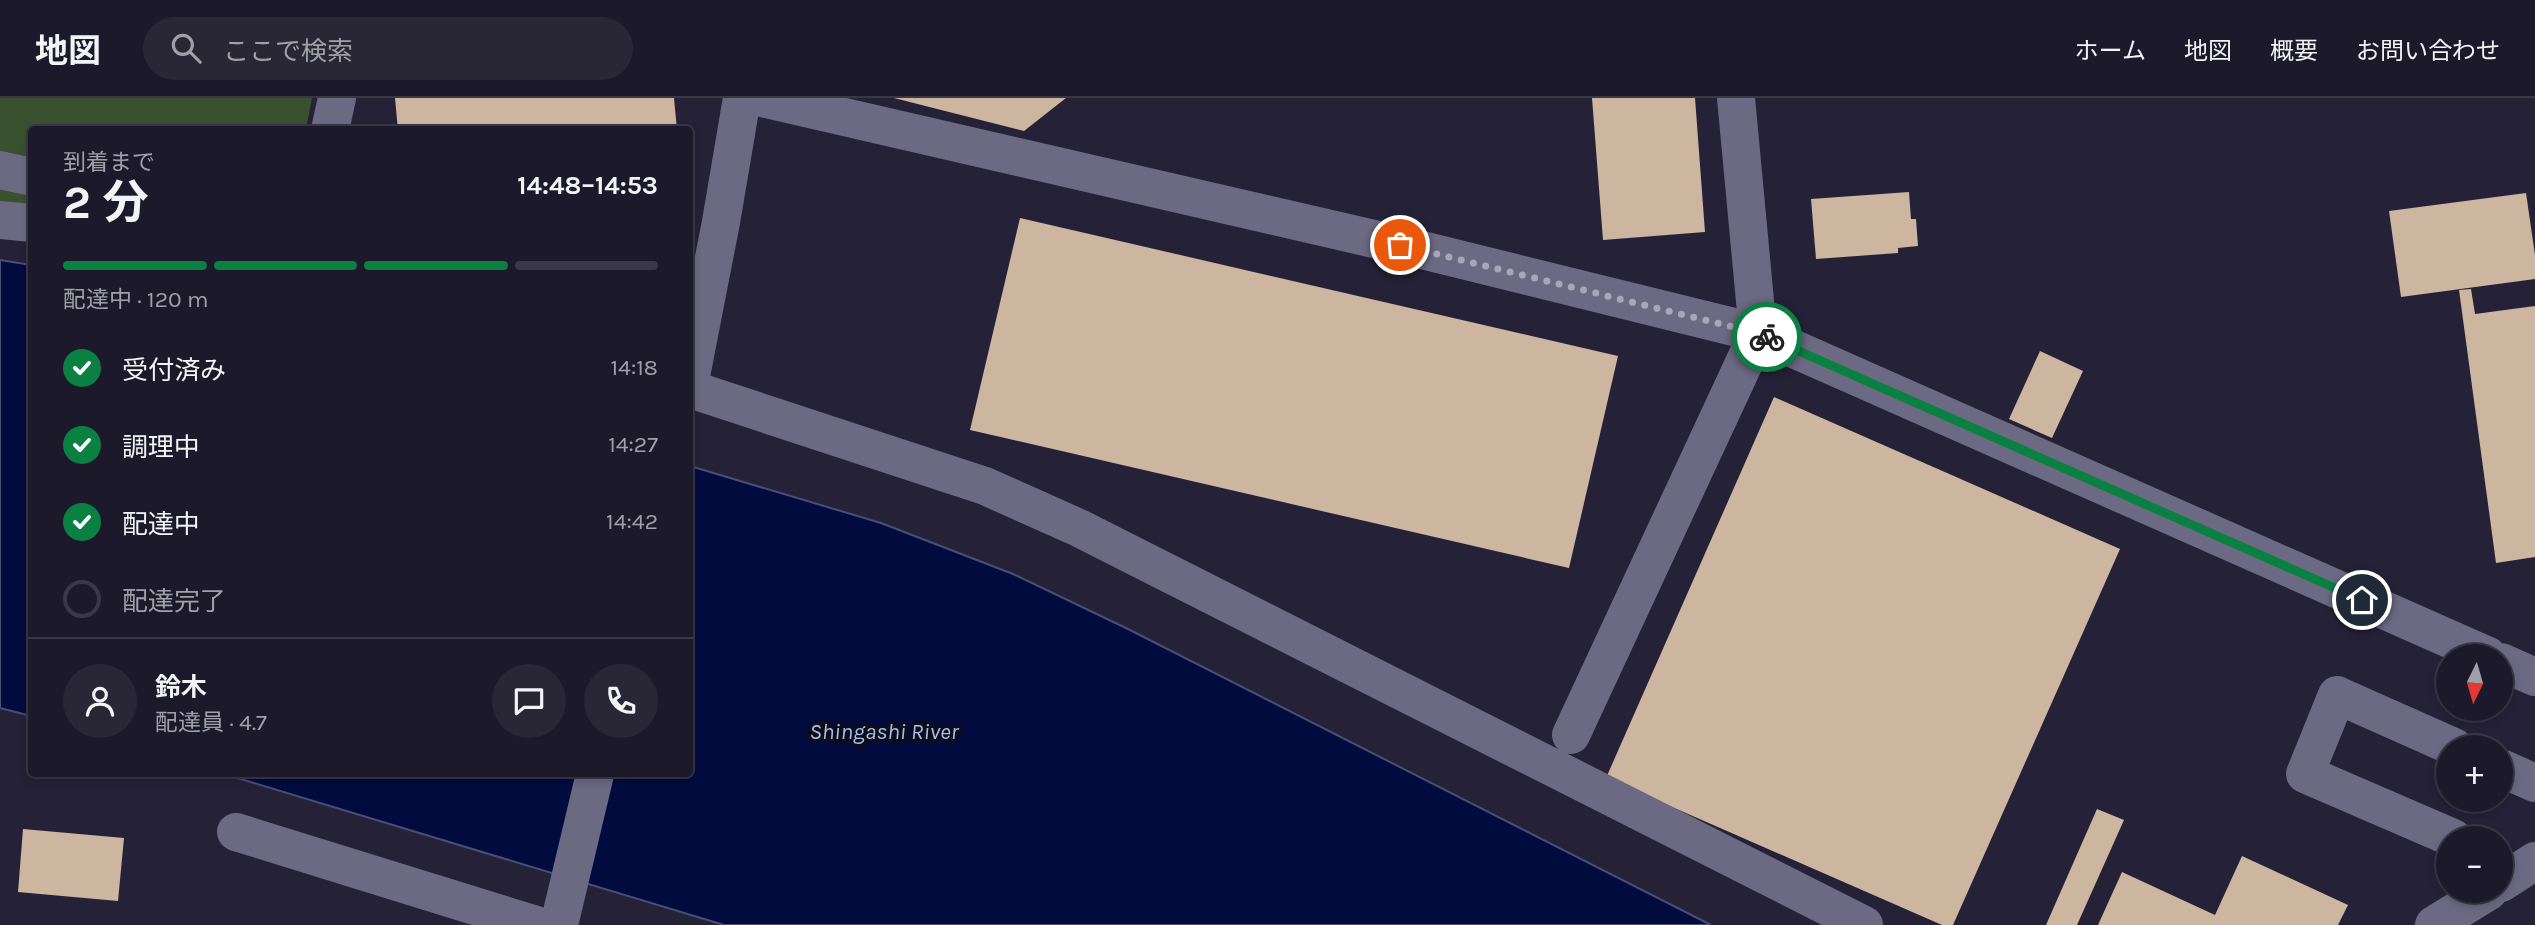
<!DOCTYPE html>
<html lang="ja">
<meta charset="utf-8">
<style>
body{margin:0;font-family:Karla,"Noto Sans JP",sans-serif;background:#292736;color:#f1f3f6;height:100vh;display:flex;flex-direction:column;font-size:26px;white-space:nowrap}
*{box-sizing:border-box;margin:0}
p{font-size:23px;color:#a0a1a8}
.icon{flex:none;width:38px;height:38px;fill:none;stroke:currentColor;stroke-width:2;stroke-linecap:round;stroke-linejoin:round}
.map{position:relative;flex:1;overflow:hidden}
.side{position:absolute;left:28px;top:28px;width:665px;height:651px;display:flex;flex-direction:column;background:#1c1a2a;border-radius:7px;box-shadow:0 4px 10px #0003,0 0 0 2px #3a3847}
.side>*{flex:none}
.needle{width:46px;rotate:185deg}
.fabs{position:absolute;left:2436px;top:546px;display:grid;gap:14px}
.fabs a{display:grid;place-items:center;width:77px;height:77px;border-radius:50%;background:#1c1a2a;box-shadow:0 4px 10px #0003,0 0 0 2px #3a3847;font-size:35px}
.pin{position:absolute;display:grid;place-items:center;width:60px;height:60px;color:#fff;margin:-30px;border:4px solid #fff;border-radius:50%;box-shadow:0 2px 7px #0007}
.courier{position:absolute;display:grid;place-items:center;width:70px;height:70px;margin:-35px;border:5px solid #0b8043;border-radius:50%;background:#fff;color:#222;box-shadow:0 2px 9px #0007}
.summary em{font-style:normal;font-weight:700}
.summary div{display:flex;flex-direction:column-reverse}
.summary{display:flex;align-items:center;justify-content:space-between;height:119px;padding:0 35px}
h1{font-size:46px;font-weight:700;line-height:52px}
.bar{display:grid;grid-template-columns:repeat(4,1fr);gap:10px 7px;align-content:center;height:84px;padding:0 35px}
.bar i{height:9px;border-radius:5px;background:#3a3847}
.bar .current{background:#0b8043}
.bar p{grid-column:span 4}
.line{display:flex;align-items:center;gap:18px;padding:0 35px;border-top:2px solid #3a3847}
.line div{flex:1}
.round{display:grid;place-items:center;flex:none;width:74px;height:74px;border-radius:37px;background:#292736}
ol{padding:0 35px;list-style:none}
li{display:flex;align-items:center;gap:21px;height:77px}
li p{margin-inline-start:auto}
li .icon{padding:7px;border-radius:50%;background:#0b8043;color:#fff;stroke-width:4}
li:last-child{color:#a0a1a8}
li i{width:38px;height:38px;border:4px solid #3a3847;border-radius:50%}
header{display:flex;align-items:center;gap:42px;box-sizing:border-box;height:98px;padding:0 35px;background:#1c1a2a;border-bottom:2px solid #3a3847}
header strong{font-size:33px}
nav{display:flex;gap:38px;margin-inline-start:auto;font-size:24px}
.search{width:490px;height:63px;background:#292736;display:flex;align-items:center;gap:18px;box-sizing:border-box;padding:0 24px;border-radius:38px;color:#a0a1a8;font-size:26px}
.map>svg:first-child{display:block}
.green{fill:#39512e}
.water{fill:#010b3e;stroke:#484f77;stroke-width:2}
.building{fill:#ccb6a0}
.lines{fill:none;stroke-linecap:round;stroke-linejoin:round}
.minor{stroke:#6c6a83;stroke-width:38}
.done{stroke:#a8a7b8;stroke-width:7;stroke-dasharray:0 12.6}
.route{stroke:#0b8043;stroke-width:9}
.labels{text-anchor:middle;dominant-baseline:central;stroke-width:7;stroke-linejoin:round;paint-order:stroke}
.water-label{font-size:23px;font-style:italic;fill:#a5bef0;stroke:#0e0d17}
</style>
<header>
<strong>地図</strong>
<div class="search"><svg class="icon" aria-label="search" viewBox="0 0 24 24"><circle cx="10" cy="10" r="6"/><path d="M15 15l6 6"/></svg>ここで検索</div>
<nav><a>ホーム</a><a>地図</a><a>概要</a><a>お問い合わせ</a></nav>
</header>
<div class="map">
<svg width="2535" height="827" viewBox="0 0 2535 827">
<rect width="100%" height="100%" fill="#252238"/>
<!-- green -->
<path class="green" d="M0,0H312L306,31L32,32L31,117L0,114Z"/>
<!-- water -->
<path class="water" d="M0,162L31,167V618L0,610Z
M690,368L881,425L1013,476L1128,531L1711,827H724L224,676H690Z"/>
<!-- building -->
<path class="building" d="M395,0H674L677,32H398Z
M894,0H1066L1024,33Z
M1592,0H1695L1705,134L1603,142Z
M1909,94L1911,121H1916L1918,148L1898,150V155L1816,161L1811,101Z
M2526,95L2535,157V181L2401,199L2389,113Z
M1020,120L1618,258L1569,470L970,332Z
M2471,191L2475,216L2535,208V459L2496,465L2459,192Z
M2040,253L2083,273L2052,340L2009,321Z
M1774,299L2120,451L1953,827H1942L1606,680Z
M2097,711L2124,722L2077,827H2046Z
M23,731L124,740L118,803L18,794Z
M2242,758L2348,807L2338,827H2098L2122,774L2215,817Z"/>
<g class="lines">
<!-- minor -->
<path class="minor" d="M762,0L1426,153L1758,235L2488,558
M330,32L337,0
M0,72L32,79
M0,122L32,125
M690,283L721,124L742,0
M690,291L985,388L1079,430L1864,827
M2501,564L2535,579
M1571,637L1758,235L1736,0
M2501,670L2535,685
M236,734L536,827
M2453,740L2305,676L2337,597L2454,649
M2501,785L2535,763
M559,827L595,676
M2434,827L2489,793"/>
</g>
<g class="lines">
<!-- done -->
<path class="done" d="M1400,147L1758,235L1767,239"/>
<!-- route -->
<path class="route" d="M1767,239L2362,502"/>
</g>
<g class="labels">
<!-- water labels -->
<g class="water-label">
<text x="884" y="633">Shingashi River</text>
</g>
</g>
</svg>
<div class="fabs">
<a><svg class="needle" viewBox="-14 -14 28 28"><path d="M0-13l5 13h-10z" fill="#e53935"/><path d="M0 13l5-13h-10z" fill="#a0a1a8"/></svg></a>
<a>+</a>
<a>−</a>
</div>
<div class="pin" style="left:1400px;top:147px;background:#ea580c"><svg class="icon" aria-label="bag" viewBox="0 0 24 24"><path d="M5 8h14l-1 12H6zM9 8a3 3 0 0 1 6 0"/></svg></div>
<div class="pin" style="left:2362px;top:502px;background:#1f2937"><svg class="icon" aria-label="home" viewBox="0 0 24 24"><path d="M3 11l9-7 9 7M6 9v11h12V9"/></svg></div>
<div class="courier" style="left:1767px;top:239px"><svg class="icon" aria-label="bike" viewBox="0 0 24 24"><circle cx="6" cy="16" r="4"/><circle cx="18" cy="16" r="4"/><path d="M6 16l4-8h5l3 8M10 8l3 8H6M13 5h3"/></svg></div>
<section class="side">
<div class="summary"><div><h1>2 分</h1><p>到着まで</p></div><em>14:48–14:53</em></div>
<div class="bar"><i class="current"></i><i class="current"></i><i class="current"></i><i></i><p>配達中 · 120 m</p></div>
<ol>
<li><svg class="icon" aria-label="check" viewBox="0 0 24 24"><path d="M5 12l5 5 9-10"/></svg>受付済み<p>14:18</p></li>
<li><svg class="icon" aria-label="check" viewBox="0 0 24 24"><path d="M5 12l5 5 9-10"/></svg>調理中<p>14:27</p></li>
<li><svg class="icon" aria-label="check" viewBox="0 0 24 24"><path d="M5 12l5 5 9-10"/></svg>配達中<p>14:42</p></li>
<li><i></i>配達完了</li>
</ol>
<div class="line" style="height:126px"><a class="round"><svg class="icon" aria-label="person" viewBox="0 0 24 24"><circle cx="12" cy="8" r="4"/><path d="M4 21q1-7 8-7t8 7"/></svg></a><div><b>鈴木</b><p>配達員 · 4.7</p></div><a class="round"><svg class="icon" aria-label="chat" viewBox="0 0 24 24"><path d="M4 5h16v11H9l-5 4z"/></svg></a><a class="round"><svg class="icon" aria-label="phone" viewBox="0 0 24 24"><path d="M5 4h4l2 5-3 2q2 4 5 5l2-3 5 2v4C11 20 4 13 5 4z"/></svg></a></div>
</section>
</div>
